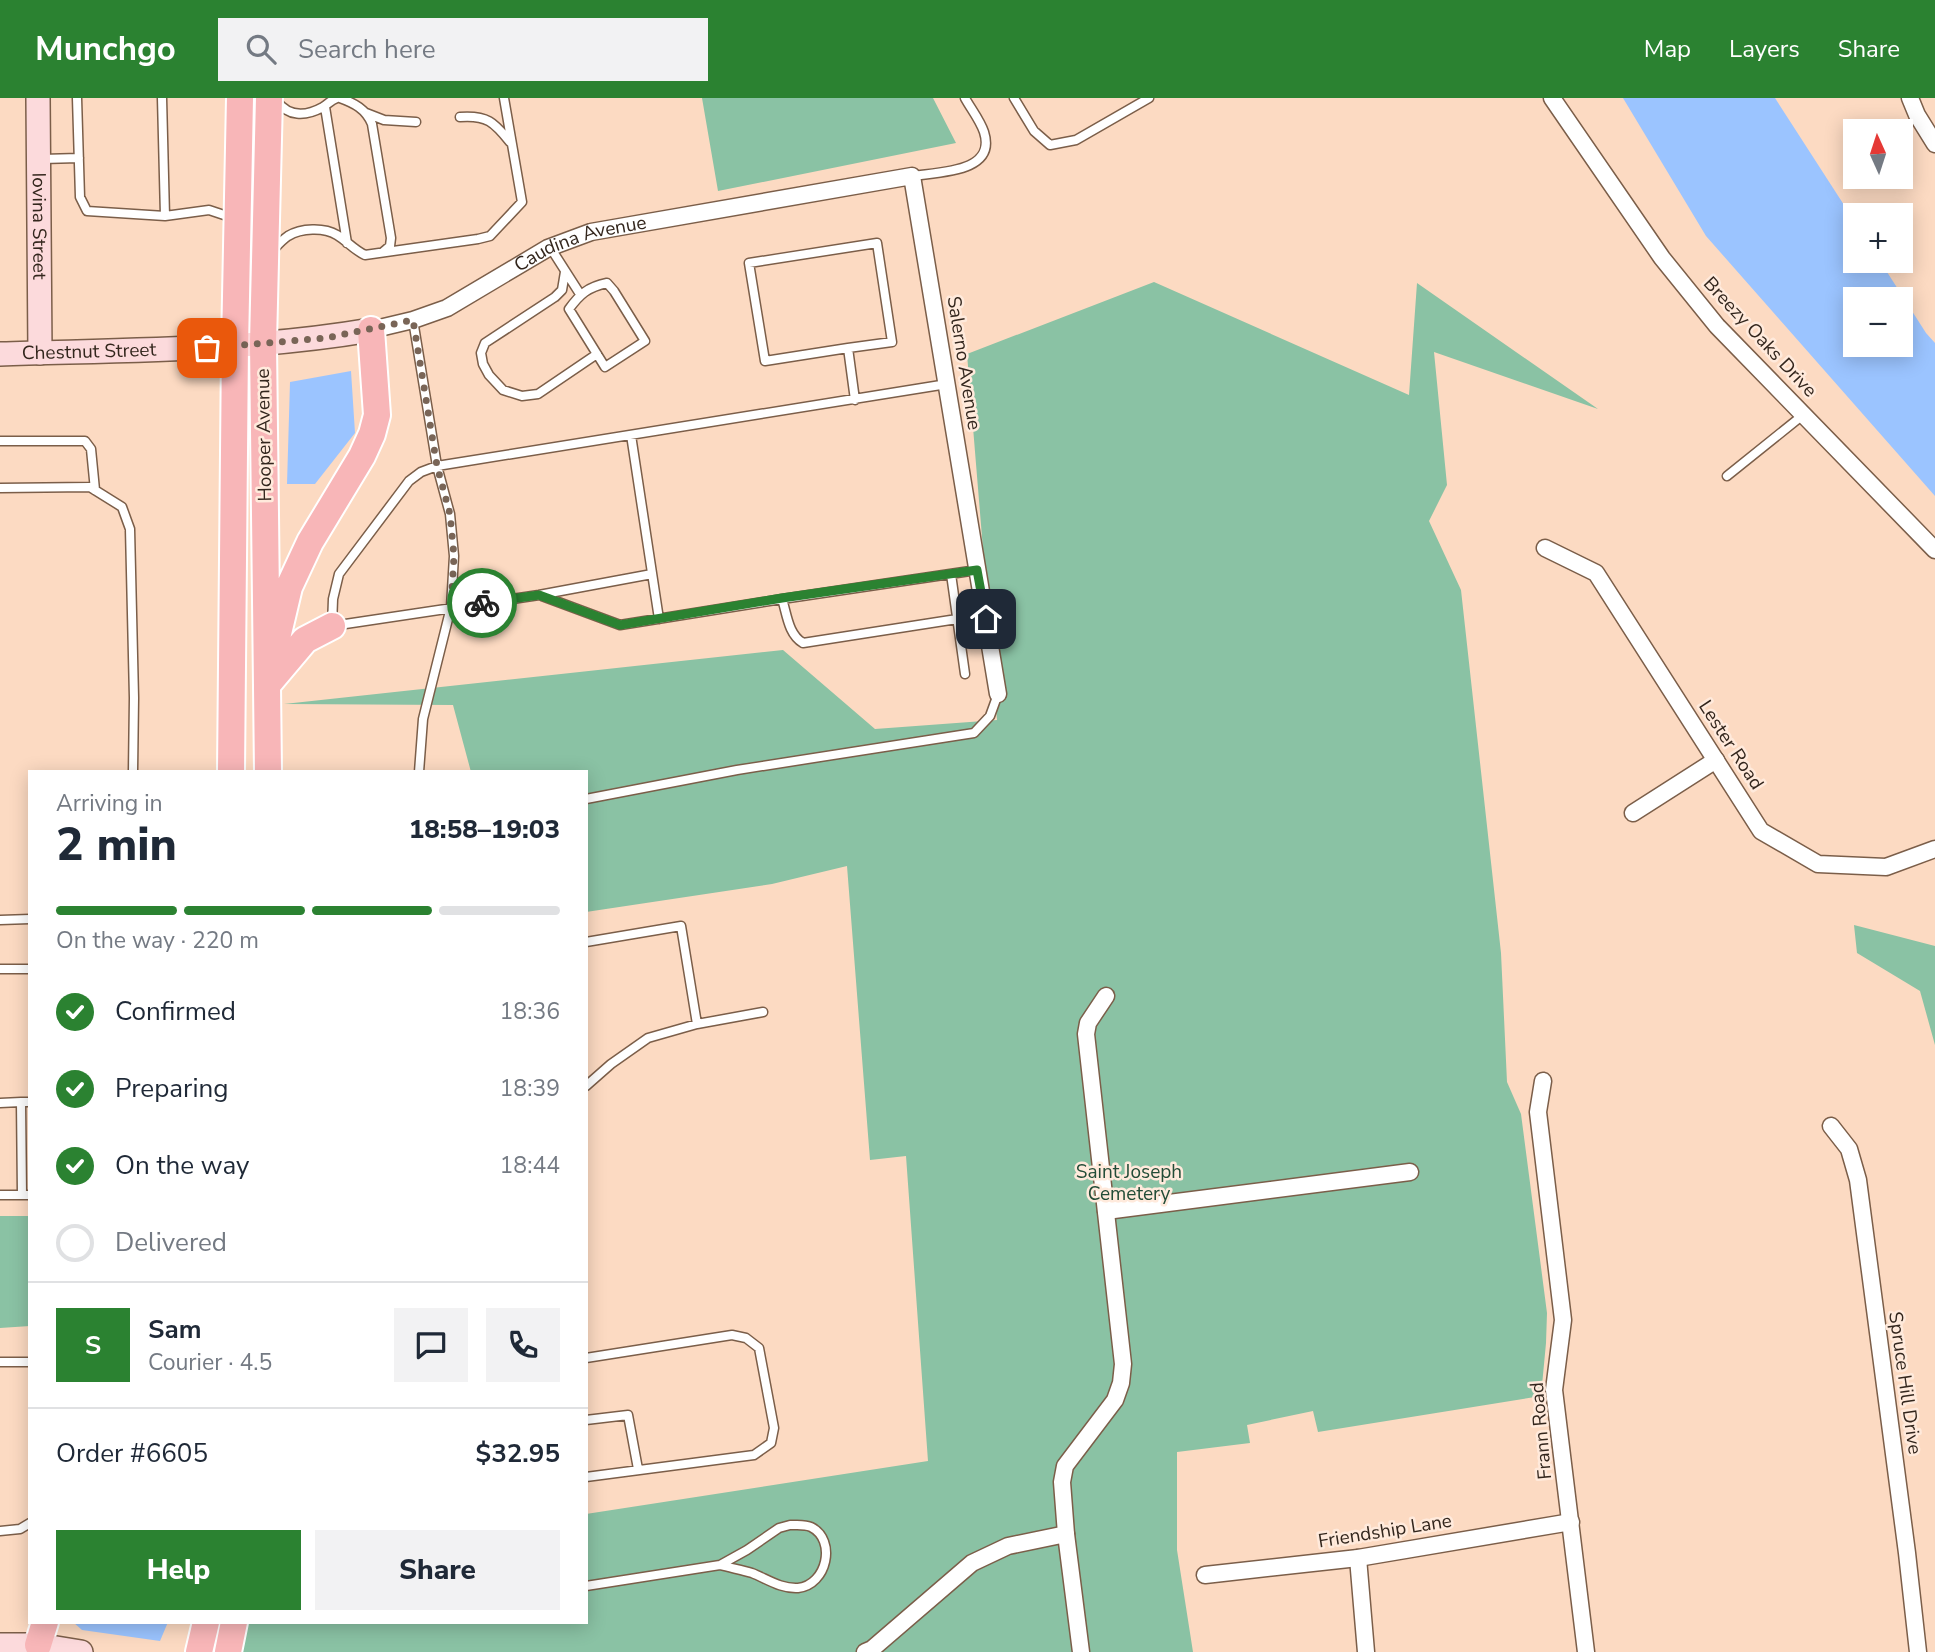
<!DOCTYPE html>
<meta charset="utf-8">
<style>
body{margin:0;font-family:"Nunito Sans",sans-serif;background:#f2f2f3;color:#1f2937;height:100vh;display:flex;flex-direction:column;font-size:26px;white-space:nowrap}
*{box-sizing:border-box;margin:0}
p{font-size:23px;color:#747a83}
.icon{flex:none;width:38px;height:38px;fill:none;stroke:currentColor;stroke-width:2;stroke-linecap:round;stroke-linejoin:round}
.map{position:relative;flex:1;overflow:hidden}
.panel{position:absolute;left:28px;top:672px;width:560px;height:854px;display:flex;flex-direction:column;background:#fff;border-radius:0px;box-shadow:0 4px 18px #0003}
.panel>*{flex:none}
.needle{width:46px;rotate:357deg}
.controls{position:absolute;left:1843px;top:21px;display:grid;gap:14px}
.controls a{display:grid;place-items:center;width:70px;height:70px;border-radius:0px;background:#fff;box-shadow:0 4px 18px #0003;font-size:35px}
.pin{position:absolute;display:grid;place-items:center;width:60px;height:60px;color:#fff;margin:-30px;border-radius:14px;box-shadow:0 4px 10px #0006}
.courier{position:absolute;display:grid;place-items:center;width:70px;height:70px;margin:-35px;border:5px solid #2b8231;border-radius:50%;background:#fff;color:#222;box-shadow:0 2px 9px #0007}
.overview em{font-style:normal;font-weight:800}
.overview div{display:flex;flex-direction:column-reverse}
.overview{display:flex;align-items:center;justify-content:space-between;height:119px;padding:0 28px}
h1{font-size:46px;font-weight:800;line-height:52px}
.bar{display:grid;grid-template-columns:repeat(4,1fr);gap:10px 7px;align-content:center;height:84px;padding:0 28px}
.bar i{height:9px;border-radius:5px;background:#e0e1e3}
.bar .current{background:#2b8231}
.bar p{grid-column:span 4}
.line{display:flex;align-items:center;gap:18px;padding:0 28px;border-top:2px solid #e0e1e3}
.line div{flex:1}
.round{display:grid;place-items:center;flex:none;width:74px;height:74px;border-radius:0px;background:#f2f2f3}
ol{padding:0 28px;list-style:none}
li{display:flex;align-items:center;gap:21px;height:77px}
li p{margin-inline-start:auto}
li .icon{padding:7px;border-radius:50%;background:#2b8231;color:#fff;stroke-width:4}
li:last-child{color:#747a83}
li i{width:38px;height:38px;border:4px solid #e0e1e3;border-radius:50%}
.action{display:flex;gap:14px;margin-top:auto;padding:14px 28px}
.action a{flex:1;height:80px;border-radius:0px;background:#2b8231;color:#fff;font-size:28px;font-weight:800;line-height:80px;text-align:center}
.action a+a{background:#f2f2f3;color:#1f2937}
header{display:flex;align-items:center;gap:42px;box-sizing:border-box;height:98px;padding:0 35px;background:#2b8231;color:#fff}
header strong{font-size:33px}
nav{display:flex;gap:38px;margin-inline-start:auto;font-size:24px}
.search{width:490px;height:63px;background:#f2f2f3;display:flex;align-items:center;gap:18px;box-sizing:border-box;padding:0 24px;border-radius:0px;color:#747a83;font-size:26px}
.map>svg:first-child{display:block}
.green{fill:#8ac2a4}
.water{fill:#9bc4ff;fill-rule:evenodd}
.lines{fill:none;stroke-linecap:round;stroke-linejoin:round}
.lane-casing{stroke:#7b5e49;stroke-width:11}
.street-casing{stroke:#7b5e49;stroke-width:19}
.secondary-casing{stroke:#7b5e49;stroke-width:26}
.primary-casing{stroke:#fff;stroke-width:30}
.lane{stroke:#fff;stroke-width:8}
.street{stroke:#fff;stroke-width:16}
.secondary{stroke:#fcdadc;stroke-width:23}
.primary{stroke:#f8b6b8;stroke-width:26}
.done{stroke:#796557;stroke-width:7;stroke-dasharray:0 12.6}
.route{stroke:#2b8231;stroke-width:9}
.labels{text-anchor:middle;dominant-baseline:central;stroke-width:5;stroke-linejoin:round;paint-order:stroke}
.street-label{font-size:19px;fill:#33261d;stroke:#ffeadc}
.park-label{font-size:19px;fill:#224c37;stroke:#ffeadc}
</style>
<header>
<strong>Munchgo</strong>
<div class="search"><svg class="icon" aria-label="search" viewBox="0 0 24 24"><circle cx="10" cy="10" r="6"/><path d="M15 15l6 6"/></svg>Search here</div>
<nav><a>Map</a><a>Layers</a><a>Share</a></nav>
</header>
<div class="map">
<svg width="1935" height="1554" viewBox="0 0 1935 1554">
<rect width="100%" height="100%" fill="#fcdac2"/>
<!-- green -->
<path class="green" d="M702,0H933L956,45L718,93Z
M1154,184L1409,297L1417,185L1598,311L1434,254L1447,387L1429,423L1461,492L1501,855L1507,984L1521,1016L1547,1215L1546,1245L1541,1298L1318,1334L1313,1313L1247,1327L1250,1345L1177,1354V1452L1193,1554H240L247,1524H586V1416L928,1363L906,1058L870,1062L847,768L772,786L586,814V674H471L453,607L284,606L783,552L875,631L997,622L967,256Z
M1854,827L1935,848V947L1920,893L1857,855Z
M0,1118H30V1228L0,1230Z"/>
<!-- water -->
<path class="water" d="M1623,0H1775L1855,124V163H1880L1926,235L1935,245V398L1706,138ZM1855,201H1900V247H1855Z
M351,273L355,335L315,386H287L290,284Z
M73,1524H168L160,1543L82,1532Z"/>
<g class="lines">
<!-- lane casing -->
<g class="lane-casing">
<path id="lane" d="M77,0L80,99L87,113L165,118L209,112L233,120
M162,0L165,118
M340,0C354,5 366,11 372,26L391,140L390,148L383,154
M1014,0L1034,33L1050,47L1076,42L1149,0
M276,2C288,19 305,19 323,9C328,6 331,2 337,0
M325,9L347,145
M366,15L384,22L416,24
M460,19C487,17 494,24 510,44
M42,61L79,60
M912,78C938,74 997,75 984,34C980,22 971,11 965,0
M550,149L580,196
M271,154C276,149 282,142 288,138C301,130 324,129 337,137C347,143 354,152 365,157L478,141L490,138L522,104L504,0
M565,174L562,192L555,199L485,245L481,255L483,266L489,277L503,292L522,298L538,296L597,256
M607,185L614,193L645,243L605,269L569,211C580,196 588,189 607,185Z
M413,222L437,368L450,416L454,458L451,509L423,621L419,674
M848,250L765,263L749,165L877,145L892,244L848,250L855,302
M631,337L659,521
M0,343H85L91,351L95,392
M1727,378L1803,317
M0,390L90,389L122,409L130,431L134,600L133,674
M652,476L539,497L332,528L333,501L339,476L409,383L421,374L437,368L947,286
M951,476L965,576
M542,498L620,527L782,501L977,472
M782,501C787,516 788,536 803,545L957,521
M586,701L737,672L974,635L990,618L998,596
M0,822L30,821
M586,844L681,828L697,926
M0,871H30
M586,988L611,966L648,940L697,926L763,914
M30,1004H21L22,1097H30
M0,1005L21,1004
M0,1097H22
M586,1260L732,1237L746,1240L759,1250L774,1330L771,1345L754,1357L586,1379
M0,1264H30
M586,1322L628,1317L638,1371
M790,1427C797,1427 805,1426 811,1429C837,1442 827,1487 798,1490C781,1491 767,1481 752,1475C742,1472 731,1470 720,1467L747,1452L779,1430Z
M0,1433L20,1431L30,1425
M586,1488L720,1467"/>
</g>
<!-- street casing -->
<g class="street-casing">
<g id="street">
<path d="M1552,0L1662,160L1717,228L1935,452"/>
<path d="M1910,0L1917,17L1935,46"/>
<path id="s1" d="M371,232L413,222L447,210L548,150L591,134L912,78L998,596"/>
<path d="M1545,450L1596,475L1761,733L1818,766L1886,769L1935,751"/>
<path d="M1633,715L1716,662"/>
<path d="M1543,983L1538,1014L1563,1222L1554,1292L1586,1554"/>
<path d="M1831,1028L1849,1051L1858,1082L1907,1455L1918,1554"/>
<path d="M1106,1113L1410,1074"/>
<path d="M1358,1460L1366,1554"/>
<path d="M1205,1477L1358,1460L1571,1424"/>
<path d="M865,1554L872,1551L972,1465L1008,1448L1066,1436"/>
<path d="M1081,1554L1066,1436L1062,1384L1065,1368L1115,1302L1121,1285L1123,1266L1086,936L1088,925L1106,898"/>
</g>
</g>
<!-- secondary casing -->
<g class="secondary-casing">
<g id="secondary">
<path id="s2" d="M38,0L40,255"/>
<path id="s3" d="M0,256C124,252 248,253 371,232"/>
<path d="M0,1547H38L81,1554"/>
</g>
</g>
<!-- primary casing -->
<g class="primary-casing">
<path id="primary" d="M276,544L289,489L310,444L362,358L372,336L377,317L371,232
M267,587L305,542L332,528
M231,674L235,248L240,0
M268,674L263,245L269,0
M38,1547L45,1524
M199,1554L206,1524
M228,1554L234,1524"/>
</g>
<!-- lane -->
<use href="#lane" class="lane"/>
<!-- street -->
<use href="#street" class="street"/>
<!-- secondary -->
<use href="#secondary" class="secondary"/>
<!-- primary -->
<use href="#primary" class="primary"/>
</g>
<g class="lines">
<!-- done -->
<path class="done" d="M207,250L326,240L413,222L437,368L450,416L454,458L451,509L482,505"/>
<!-- route -->
<path class="route" d="M482,505L539,497L620,527L782,500L977,472L986,521"/>
</g>
<g class="labels">
<!-- street labels -->
<g class="street-label">
<text stroke="none"><textPath href="#s2" startOffset="128">Iovina Street</textPath></text>
<text stroke="none"><textPath href="#s1" startOffset="229">Caudina Avenue</textPath></text>
<text transform="translate(1760 239) rotate(47)">Breezy Oaks Drive</text>
<text stroke="none"><textPath href="#s3" startOffset="89">Chestnut Street</textPath></text>
<text transform="translate(964 265) rotate(81)">Salerno Avenue</text>
<text transform="translate(264 337) rotate(-91)">Hooper Avenue</text>
<text transform="translate(1731 647) rotate(57)">Lester Road</text>
<text transform="translate(1905 1285) rotate(82)">Spruce Hill Drive</text>
<text transform="translate(1541 1333) rotate(-95)">Frann Road</text>
<text transform="translate(1385 1433) rotate(-9)">Friendship Lane</text>
</g>
<!-- park labels -->
<g class="park-label">
<text x="1129" y="1074">Saint Joseph<tspan x="1129" dy="22">Cemetery</tspan></text>
</g>
</g>
</svg>
<div class="controls">
<a><svg class="needle" viewBox="-14 -14 28 28"><path d="M0-13l5 13h-10z" fill="#e53935"/><path d="M0 13l5-13h-10z" fill="#747a83"/></svg></a>
<a>+</a>
<a>−</a>
</div>
<div class="pin" style="left:207px;top:250px;background:#ea580c"><svg class="icon" aria-label="bag" viewBox="0 0 24 24"><path d="M5 8h14l-1 12H6zM9 8a3 3 0 0 1 6 0"/></svg></div>
<div class="pin" style="left:986px;top:521px;background:#1f2937"><svg class="icon" aria-label="home" viewBox="0 0 24 24"><path d="M3 11l9-7 9 7M6 9v11h12V9"/></svg></div>
<div class="courier" style="left:482px;top:505px"><svg class="icon" aria-label="bike" viewBox="0 0 24 24"><circle cx="6" cy="16" r="4"/><circle cx="18" cy="16" r="4"/><path d="M6 16l4-8h5l3 8M10 8l3 8H6M13 5h3"/></svg></div>
<section class="panel">
<div class="overview"><div><h1>2 min</h1><p>Arriving in</p></div><em>18:58–19:03</em></div>
<div class="bar"><i class="current"></i><i class="current"></i><i class="current"></i><i></i><p>On the way · 220 m</p></div>
<ol>
<li><svg class="icon" aria-label="check" viewBox="0 0 24 24"><path d="M5 12l5 5 9-10"/></svg>Confirmed<p>18:36</p></li>
<li><svg class="icon" aria-label="check" viewBox="0 0 24 24"><path d="M5 12l5 5 9-10"/></svg>Preparing<p>18:39</p></li>
<li><svg class="icon" aria-label="check" viewBox="0 0 24 24"><path d="M5 12l5 5 9-10"/></svg>On the way<p>18:44</p></li>
<li><i></i>Delivered</li>
</ol>
<div class="line" style="height:126px"><b class="round" style="background:#2b8231;color:#fff">S</b><div><b>Sam</b><p>Courier · 4.5</p></div><a class="round"><svg class="icon" aria-label="chat" viewBox="0 0 24 24"><path d="M4 5h16v11H9l-5 4z"/></svg></a><a class="round"><svg class="icon" aria-label="phone" viewBox="0 0 24 24"><path d="M5 4h4l2 5-3 2q2 4 5 5l2-3 5 2v4C11 20 4 13 5 4z"/></svg></a></div>
<div class="line" style="height:91px"><div>Order #6605</div><b>$32.95</b></div>
<div class="action"><a>Help</a><a>Share</a></div>
</section>
</div>
